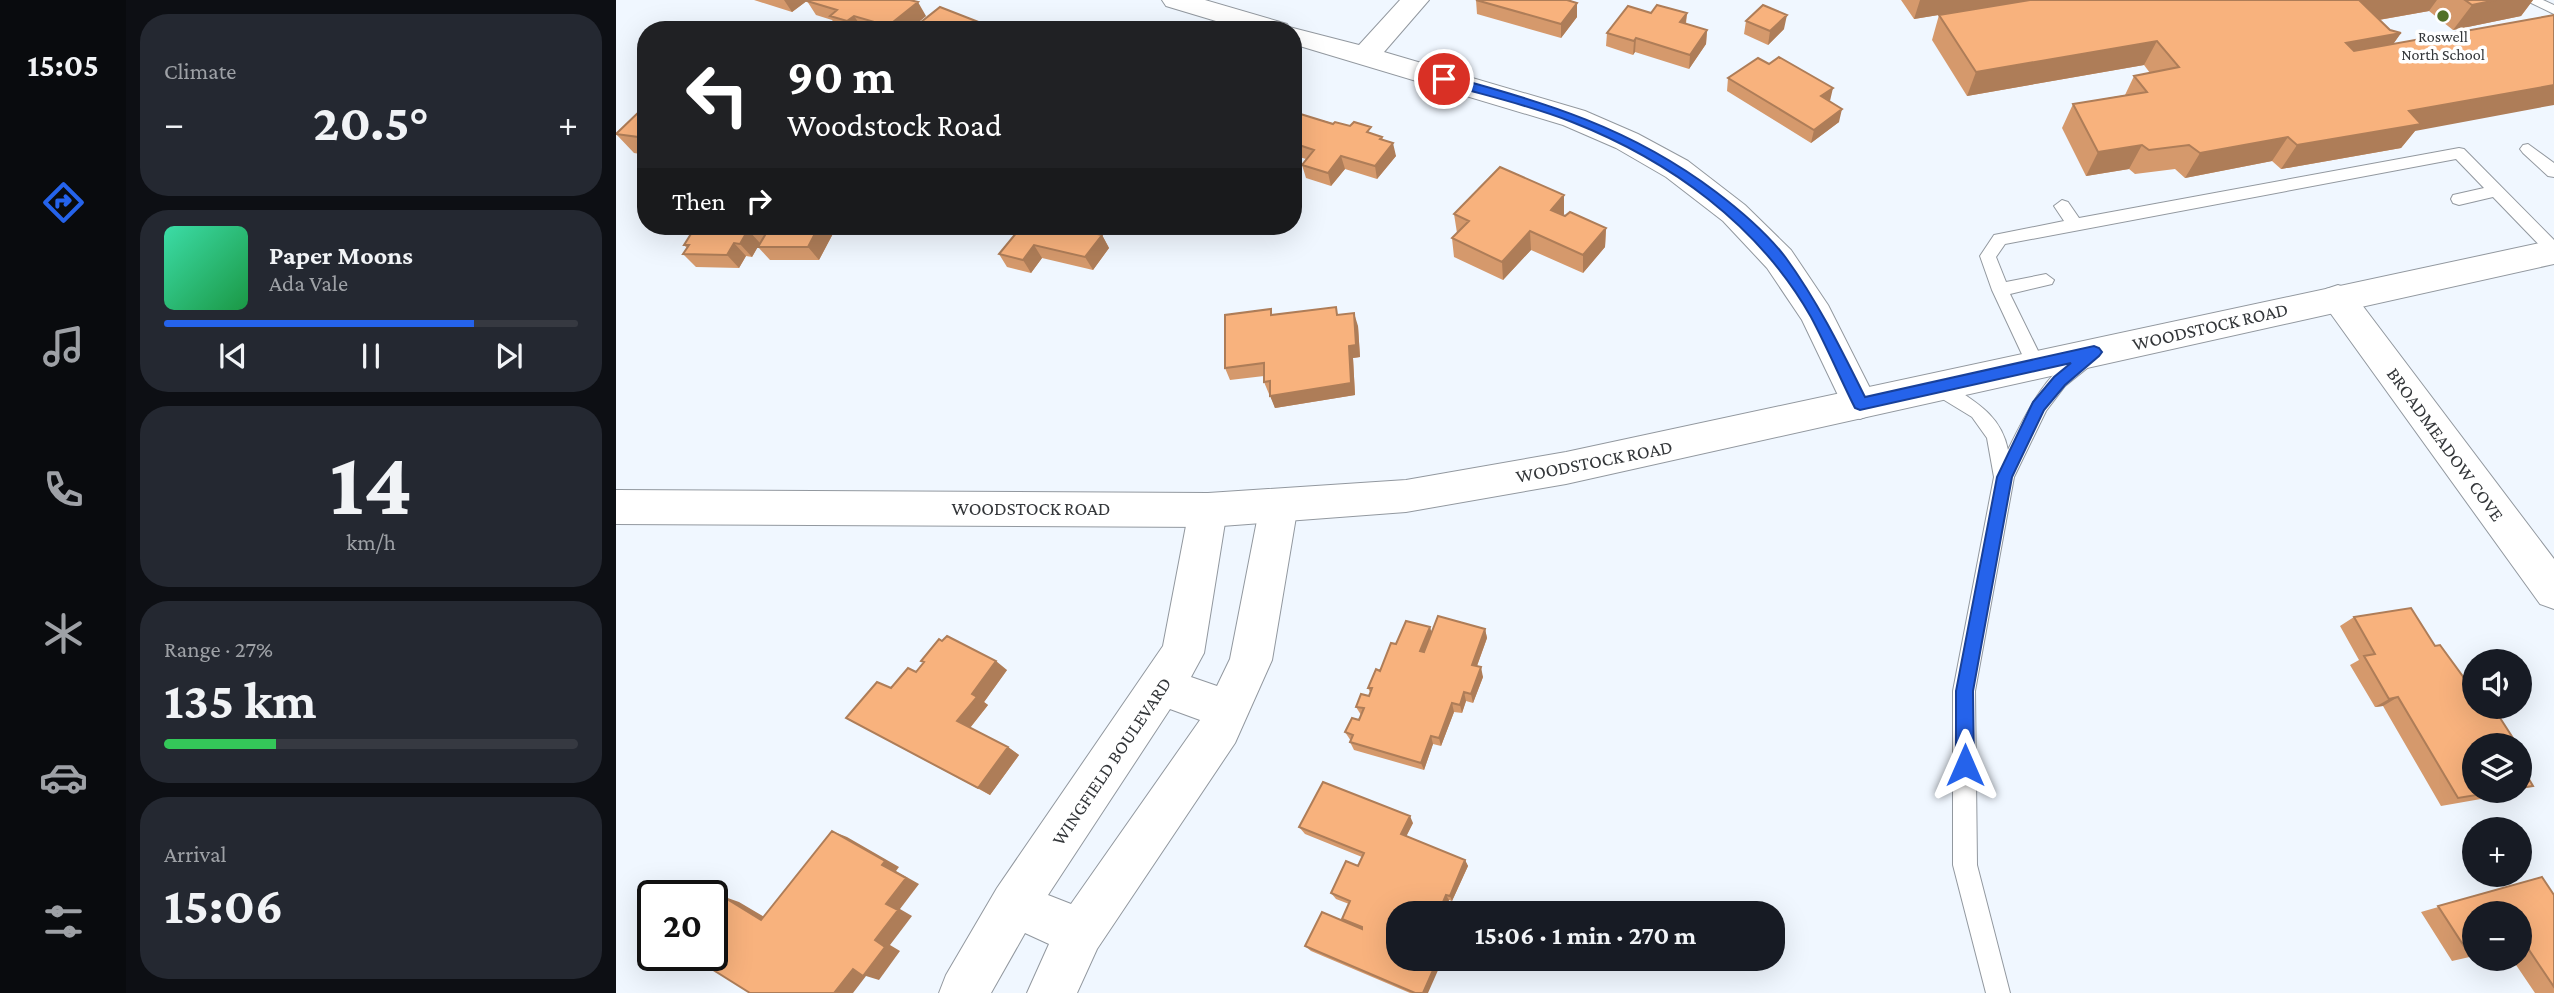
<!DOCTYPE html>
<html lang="en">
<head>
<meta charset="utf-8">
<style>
	:root { --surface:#171b24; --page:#242831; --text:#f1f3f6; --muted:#9ea1a6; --line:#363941; --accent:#2563eb }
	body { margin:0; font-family:"Crimson Pro",serif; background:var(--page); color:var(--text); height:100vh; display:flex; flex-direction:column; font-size:26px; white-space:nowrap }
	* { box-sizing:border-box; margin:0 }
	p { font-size:23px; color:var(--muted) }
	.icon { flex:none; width:38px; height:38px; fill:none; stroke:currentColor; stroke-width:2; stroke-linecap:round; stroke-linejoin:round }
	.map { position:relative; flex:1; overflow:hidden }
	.sheet { display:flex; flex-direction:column; gap:14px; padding:14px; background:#0d0f14; width:490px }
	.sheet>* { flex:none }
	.hud { position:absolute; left:21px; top:21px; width:665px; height:214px; border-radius:28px; box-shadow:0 7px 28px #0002; background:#202124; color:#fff; overflow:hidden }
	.tools { position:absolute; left:1846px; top:649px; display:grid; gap:14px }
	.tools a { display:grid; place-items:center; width:70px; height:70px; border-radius:50%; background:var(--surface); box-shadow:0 7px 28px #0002; font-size:35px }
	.speed { position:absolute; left:21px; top:880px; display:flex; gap:14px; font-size:35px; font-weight:700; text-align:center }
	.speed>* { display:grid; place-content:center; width:91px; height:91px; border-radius:50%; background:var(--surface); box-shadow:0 7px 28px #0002; line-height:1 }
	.speed .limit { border:4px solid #111; border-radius:10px; background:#fff; color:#111 }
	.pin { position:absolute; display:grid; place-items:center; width:60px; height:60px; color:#fff; margin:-30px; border:4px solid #fff; border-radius:50%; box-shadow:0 2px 7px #0007 }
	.me { position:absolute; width:77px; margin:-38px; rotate:0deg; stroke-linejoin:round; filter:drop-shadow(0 0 5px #0008) }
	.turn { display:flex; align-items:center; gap:24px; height:147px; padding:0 35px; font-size:32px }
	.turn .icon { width:91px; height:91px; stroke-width:2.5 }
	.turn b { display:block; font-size:49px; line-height:60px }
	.then { display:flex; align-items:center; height:66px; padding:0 35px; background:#0003; gap:14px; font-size:26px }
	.big { font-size:52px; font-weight:700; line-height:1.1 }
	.sheet .widget { flex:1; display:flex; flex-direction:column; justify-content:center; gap:10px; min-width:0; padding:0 24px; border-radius:28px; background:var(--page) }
	.sheet .dial { align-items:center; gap:0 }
	.dial b { font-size:91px; line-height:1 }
	.song { display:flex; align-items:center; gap:21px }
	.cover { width:84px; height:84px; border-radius:10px; background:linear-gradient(135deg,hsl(160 70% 55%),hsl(140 70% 35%)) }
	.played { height:7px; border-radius:4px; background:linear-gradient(90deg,var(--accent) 75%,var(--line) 75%) }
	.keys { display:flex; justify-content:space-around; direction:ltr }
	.heat { display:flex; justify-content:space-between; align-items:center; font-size:38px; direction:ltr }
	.charge { height:10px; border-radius:5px; background:linear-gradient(90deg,#34c759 27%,var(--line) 0) }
	.trip { position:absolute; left:770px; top:901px; width:399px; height:70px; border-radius:28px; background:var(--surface); box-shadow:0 7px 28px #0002; font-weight:700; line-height:70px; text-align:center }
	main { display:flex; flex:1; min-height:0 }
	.tabs { display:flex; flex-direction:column; width:126px; justify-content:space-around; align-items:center; background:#090b0e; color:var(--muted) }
	.tabs .icon { width:49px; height:49px }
	.tabs .active { color:var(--accent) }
	.tabs b { font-size:32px; color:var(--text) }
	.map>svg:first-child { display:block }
</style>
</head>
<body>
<main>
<nav class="tabs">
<b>15:05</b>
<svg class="icon active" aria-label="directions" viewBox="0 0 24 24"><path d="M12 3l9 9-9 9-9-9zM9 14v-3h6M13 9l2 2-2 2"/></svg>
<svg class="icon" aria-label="music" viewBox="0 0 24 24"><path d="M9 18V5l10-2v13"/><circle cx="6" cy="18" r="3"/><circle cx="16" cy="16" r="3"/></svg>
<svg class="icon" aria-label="phone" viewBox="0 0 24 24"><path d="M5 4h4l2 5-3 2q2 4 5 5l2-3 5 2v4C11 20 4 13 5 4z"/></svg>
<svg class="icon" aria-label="climate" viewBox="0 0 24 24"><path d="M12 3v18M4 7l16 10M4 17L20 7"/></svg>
<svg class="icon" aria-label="car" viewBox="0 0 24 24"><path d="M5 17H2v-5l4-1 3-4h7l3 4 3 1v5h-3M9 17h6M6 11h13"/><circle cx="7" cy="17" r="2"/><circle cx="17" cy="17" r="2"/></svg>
<svg class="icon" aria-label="filters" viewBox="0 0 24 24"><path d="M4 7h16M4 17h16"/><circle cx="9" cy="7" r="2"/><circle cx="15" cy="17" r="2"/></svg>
</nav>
<section class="sheet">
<div class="widget"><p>Climate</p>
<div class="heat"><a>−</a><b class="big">20.5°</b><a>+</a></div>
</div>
<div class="widget">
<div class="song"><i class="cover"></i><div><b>Paper Moons</b><p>Ada Vale</p></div></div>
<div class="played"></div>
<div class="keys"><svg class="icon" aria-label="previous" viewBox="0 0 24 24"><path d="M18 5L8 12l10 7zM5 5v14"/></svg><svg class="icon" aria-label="pause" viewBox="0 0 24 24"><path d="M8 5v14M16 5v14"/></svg><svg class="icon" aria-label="next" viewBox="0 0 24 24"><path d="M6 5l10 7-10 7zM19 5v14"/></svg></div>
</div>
<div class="widget dial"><b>14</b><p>km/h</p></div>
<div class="widget"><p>Range · 27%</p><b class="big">135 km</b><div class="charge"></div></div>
<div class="widget"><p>Arrival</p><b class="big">15:06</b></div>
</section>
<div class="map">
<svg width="1938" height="993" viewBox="0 0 1938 993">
	<rect width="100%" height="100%" fill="#f0f7ff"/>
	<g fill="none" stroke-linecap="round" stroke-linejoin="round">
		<g stroke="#92989f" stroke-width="2">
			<path id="service" d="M1909 0H1927L1938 5V14Z
				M1912 144 1938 163V177L1932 176 1907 153 1904 149 1907 145Z
				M1843 148 1848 149 1938 240V256L1932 254 1877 197 1843 205 1837 203 1835 199 1837 195 1868 188 1840 159 1389 244 1380 257 1390 282 1430 274 1438 280 1436 284 1394 294 1429 365 1426 370H1414L1411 365 1376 290 1364 256 1378 235 1448 221 1438 206 1446 200 1452 202 1463 218Z
				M1474 349 1480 351 1483 356 1480 361 1449 386 1430 411 1398 477 1359 691 1361 865 1394 993H1370L1337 865V691L1378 477 1371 438 1356 417 1315 392 1312 387 1315 382C1325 379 1331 384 1340 389 1365 405 1386 419 1392 450 1409 415 1434 362 1474 349Z"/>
		</g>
		<g stroke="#92989f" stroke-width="2">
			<path id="minor" d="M546 0H589L671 24 673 27 743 45 784 0H813L768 52 969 111 1022 134 1072 161 1129 205 1175 250 1212 305 1262 404 1257 414 1244 419 1231 414 1186 320 1151 268 1107 221 1050 177 1000 148 947 125 677 44V30H630L550 6Z
				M1722 285 1734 289 1938 559V609L1924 604 1710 307 1705 298 1710 289Z
				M663 489 677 493 682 505 656 660 619 743 481 949 461 993H411L433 944 409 933 375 993H323L330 975 381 888 547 646 573 510 578 498 592 493 606 498 611 510 588 653 575 677 601 686 614 659 644 505 649 493ZM554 709 584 720 455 904 432 895Z"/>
		</g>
		<g stroke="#92989f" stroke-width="2">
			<path id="tertiary" d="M1938 240V264L950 484 790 512 592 527 0 524V490L592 493 790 480 950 452Z"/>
		</g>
		<use href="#service" fill="#fff" fill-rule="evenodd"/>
		<use href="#minor" fill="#fff" fill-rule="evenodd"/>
		<use href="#tertiary" fill="#fff" fill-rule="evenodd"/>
	</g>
	<path fill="#d5996c" d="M138 0H192L176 12Z
		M860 0H955L961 17 945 38 861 14Z
		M1285 0H1414L1298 19Z
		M1414 0H1917L1905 16 1837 30 1813 11 1763 20 1774 30 1785 33 1777 44 1799 131 1785 148 1665 169 1656 161 1569 178 1559 169 1519 174 1513 169 1470 176 1446 128 1457 104 1509 95 1518 76 1534 73 1528 65 1351 96 1316 40 1323 15Z
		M191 1 310 16 293 30 223 29 216 20 200 15Z
		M1035 13H1071L1070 24 1091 30 1090 44 1073 69 1019 52 1017 55 990 46 991 33Z
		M1130 21 1168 29 1152 45 1128 34Z
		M1112 78 1214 101 1223 122 1195 143 1111 91Z
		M30 105V155L18 153 0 134Z
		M677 112 766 137 767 139 780 156 761 179 729 169 715 186 690 178 686 165 690 159 677 155Z
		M948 195V214L947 215 990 228 989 247 967 273 915 250 887 280 838 257 836 238 841 233 838 214Z
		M80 226H221L203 260H154L142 247 144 243 136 257 130 256 123 268 80 267 67 254 71 248 68 245Z
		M406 226 486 235 493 248 477 270 426 258 415 273 391 267 383 254Z
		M657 315H722L742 326 744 357 737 358 739 395 659 408 654 394H653L648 382V376L614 380 609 368Z
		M1738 617 1819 646 1890 741 1858 791H1904L1899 793 1825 806 1767 706 1759 707 1734 665 1743 660 1724 626Z
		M869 629 871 638 861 666 867 677 857 703 850 701 846 713 838 712 825 746 817 744 808 770 738 750 734 742 735 741 729 732 743 720 745 715 740 707 753 696 754 692 752 688 780 644 816 632Z
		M305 661 391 670 368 702 372 705 354 728 392 747 403 755 374 795 230 718 300 672 308 663Z
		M797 823 790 836 849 860 852 866 836 901 833 900 827 914H782L812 993H794L695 951 689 946 730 922 726 919 733 904 720 899 715 893 742 866 746 857 689 834 683 827Z
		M1926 877 1938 895V993H1919L1896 959H1904V914L1858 956 1836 961 1805 912Z"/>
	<path fill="#ae7d58" d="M168 0H192L176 12Z
		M1304 0H1414L1298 19Z
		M1751 0H1821L1813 11 1728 26 1744 1Z
		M1880 0H1917L1905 16 1837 30 1856 5Z
		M302 2 310 16 293 30H274L272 26Z
		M961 3V17L945 38V24Z
		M1071 13 1069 27 1064 22Z
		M1171 15 1168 29 1152 45 1154 31Z
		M238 16 247 29V30H237L231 21Z
		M1091 30 1090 44 1073 69 1074 55Z
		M1785 33 1768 57 1713 68 1730 43Z
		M1020 38 1019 52 1017 55 1018 41Z
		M1541 41 1528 65 1351 96 1360 72Z
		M1938 85V105L1799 131 1785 148 1665 169 1681 145 1793 111Z
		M1217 88 1214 101 1205 96Z
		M1226 109 1223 122 1195 143 1198 130Z
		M1672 137 1656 161 1569 178 1584 153Z
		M777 143 780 156 761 179 759 166Z
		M1526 145 1513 169 1470 176 1482 152Z
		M725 156 729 169 715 186 712 173Z
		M948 195V214L935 229V210Z
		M203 226H221L203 260 192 247Z
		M990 228 989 247 967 273V255Z
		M132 230 144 243 136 257 124 244Z
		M914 231 915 250 887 280 886 262Z
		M486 235 493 248 477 270 469 257Z
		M118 243 130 256 123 268 111 255Z
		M418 245 426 258 415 273 407 260Z
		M738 313 742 326 744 357 737 358 739 395 659 408 654 396Z
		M814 627 817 637 807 660 804 651Z
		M869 629 871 638 858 674 856 665Z
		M380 661 391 670 368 702 372 705 353 729 341 721 356 694Z
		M865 667 867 677 857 703 855 694Z
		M848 692 850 701 846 713 844 705Z
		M1782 697 1767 706 1759 707 1773 699Z
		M836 703 838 712 825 746 823 738Z
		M815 736 817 744 808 770 805 763Z
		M392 747 403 755 374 795 362 788Z
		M794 816 797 823 788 841 785 834Z
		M216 831 231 837 283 867 280 871 303 884 284 909 296 916 274 945 284 951 263 980 250 976 237 993H218L259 940 270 904 266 865Z
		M849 860 852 866 836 901 834 896Z
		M830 895 833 900 827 914H822Z
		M106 896 123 902 162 925 145 920Z
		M822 959H827L812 993H807Z"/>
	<path fill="#f8b27d" stroke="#ae7d58" stroke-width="2" d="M192 0H294L302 2 272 26 238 16 231 21 214 16 221 10 191 1Z
		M860 0H951L961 3 945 24Z
		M1414 0H1751L1744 1 1774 30 1785 33 1730 43 1738 51 1938 15V85L1793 111 1805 124 1681 145 1672 137 1584 153 1573 145 1533 150 1526 145 1482 152 1457 104 1531 92 1518 76 1563 67 1541 41 1360 72 1323 15Z
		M1849 0H1880L1856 5Z
		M1041 5 1071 13 1064 22 1091 30 1074 55 1020 38 1018 41 991 33 1012 6 1035 13Z
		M1147 5 1171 15 1154 31 1130 21Z
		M324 7 383 30H295Z
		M1163 57 1217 88 1205 96 1226 109 1198 130 1112 78 1142 58 1153 64Z
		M30 105V138L0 134Z
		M678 112 717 124 719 122 734 126 738 122 755 127 751 132 766 137 764 139 777 143 759 166 725 156 712 173 686 165 698 150 677 143Z
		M884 167 948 195 935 210 949 216 954 212 990 228 967 255 914 231 886 262 836 238 853 221 838 214Z
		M80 226H203L192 247H142L152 230H132L124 244 118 243 111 255 67 254 73 245H68Z
		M406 226H445L486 235 469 257 418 245 407 260 383 254Z
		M720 307 721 315 738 313 740 345 733 346 735 383 654 396V381L648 382V363L609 368V315L655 309V315Z
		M1795 608 1819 646 1824 645 1854 686 1858 685V707H1877L1897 738 1889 740 1893 746H1858V791H1885L1842 798 1782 697 1773 699 1748 656 1759 654 1738 617Z
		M822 616 869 629 856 665 865 667 855 694 848 692 844 705 836 703 823 738 815 736 805 763 734 742 737 735 729 732 736 718 743 720 748 708 740 707 745 694 753 696 756 688H752L760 669 764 671 775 643 780 644 790 621 814 627 804 651 808 652Z
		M331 636 380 661 356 694 361 697 341 721 392 747 362 788 230 718 261 682 275 688 292 668 300 672 308 662 305 661 323 639 326 641Z
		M1904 764 1917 786 1904 788Z
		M707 782 794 816 785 834 849 860 834 896 830 895 822 914H782V959H822L807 993H799L689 946 706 912 746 929V927L726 919 734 901 715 893 730 861 742 866 748 853 683 827Z
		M216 831 269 861 266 865 290 878 270 904 282 910 259 940 269 947 247 976 237 969 218 993H134L75 956H96V907L106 896 145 920Z
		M1926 877 1938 895V987L1907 941 1904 942V914H1858V956L1855 957 1822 906Z"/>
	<path fill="#2563eb" stroke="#184099" stroke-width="2" d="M828 75C930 103 1014 127 1100 192 1125 211 1151 233 1170 258 1202 302 1225 349 1249 397L1478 346 1483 348 1486 352 1483 356 1449 385 1428 410 1396 477 1357 691 1358 765 1355 771 1349 774 1342 771 1340 765V691L1381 477 1417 402 1438 377 1455 363 1244 410 1239 408C1224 378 1211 347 1195 317 1143 225 1053 160 956 122 914 105 867 95 823 82L822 79Z"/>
	<circle fill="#517128" stroke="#fff" stroke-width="2.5" cx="1827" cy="16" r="7"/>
	<g text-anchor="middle" stroke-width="7" stroke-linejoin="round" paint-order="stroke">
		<g font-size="16" fill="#333639" stroke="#fff">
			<text x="1827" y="42">Roswell<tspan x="1827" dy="18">North School</tspan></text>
		</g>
		<g font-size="19" fill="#333639" stroke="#fff">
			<text transform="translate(1594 326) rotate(-13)" y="7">WOODSTOCK ROAD</text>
			<text transform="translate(1830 444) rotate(54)" y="7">BROADMEADOW COVE</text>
			<text transform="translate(978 461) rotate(-11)" y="7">WOODSTOCK ROAD</text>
			<text x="415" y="515">WOODSTOCK ROAD</text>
			<text transform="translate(495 761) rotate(-56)" y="7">WINGFIELD BOULEVARD</text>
		</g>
	</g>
</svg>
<div class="tools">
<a><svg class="icon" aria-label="sound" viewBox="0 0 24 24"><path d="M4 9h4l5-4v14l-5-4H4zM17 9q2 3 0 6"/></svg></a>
<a><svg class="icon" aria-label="layers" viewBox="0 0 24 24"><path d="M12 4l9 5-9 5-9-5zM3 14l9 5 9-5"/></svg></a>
<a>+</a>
<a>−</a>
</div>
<div class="speed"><div class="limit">20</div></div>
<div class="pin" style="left:828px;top:79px;background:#d93025"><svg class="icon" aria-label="arrive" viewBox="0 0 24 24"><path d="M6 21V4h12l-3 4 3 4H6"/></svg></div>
<svg class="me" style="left:1349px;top:765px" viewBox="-20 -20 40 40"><path d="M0-17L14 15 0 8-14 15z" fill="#2563eb" stroke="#fff" stroke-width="4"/></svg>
<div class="trip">15:06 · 1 min · 270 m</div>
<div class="hud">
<div class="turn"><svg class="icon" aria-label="left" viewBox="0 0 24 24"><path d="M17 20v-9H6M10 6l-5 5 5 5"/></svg><div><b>90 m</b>Woodstock Road</div></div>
<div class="then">Then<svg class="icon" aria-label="right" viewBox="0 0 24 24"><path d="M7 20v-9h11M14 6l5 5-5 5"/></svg></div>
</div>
</div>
</main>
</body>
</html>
